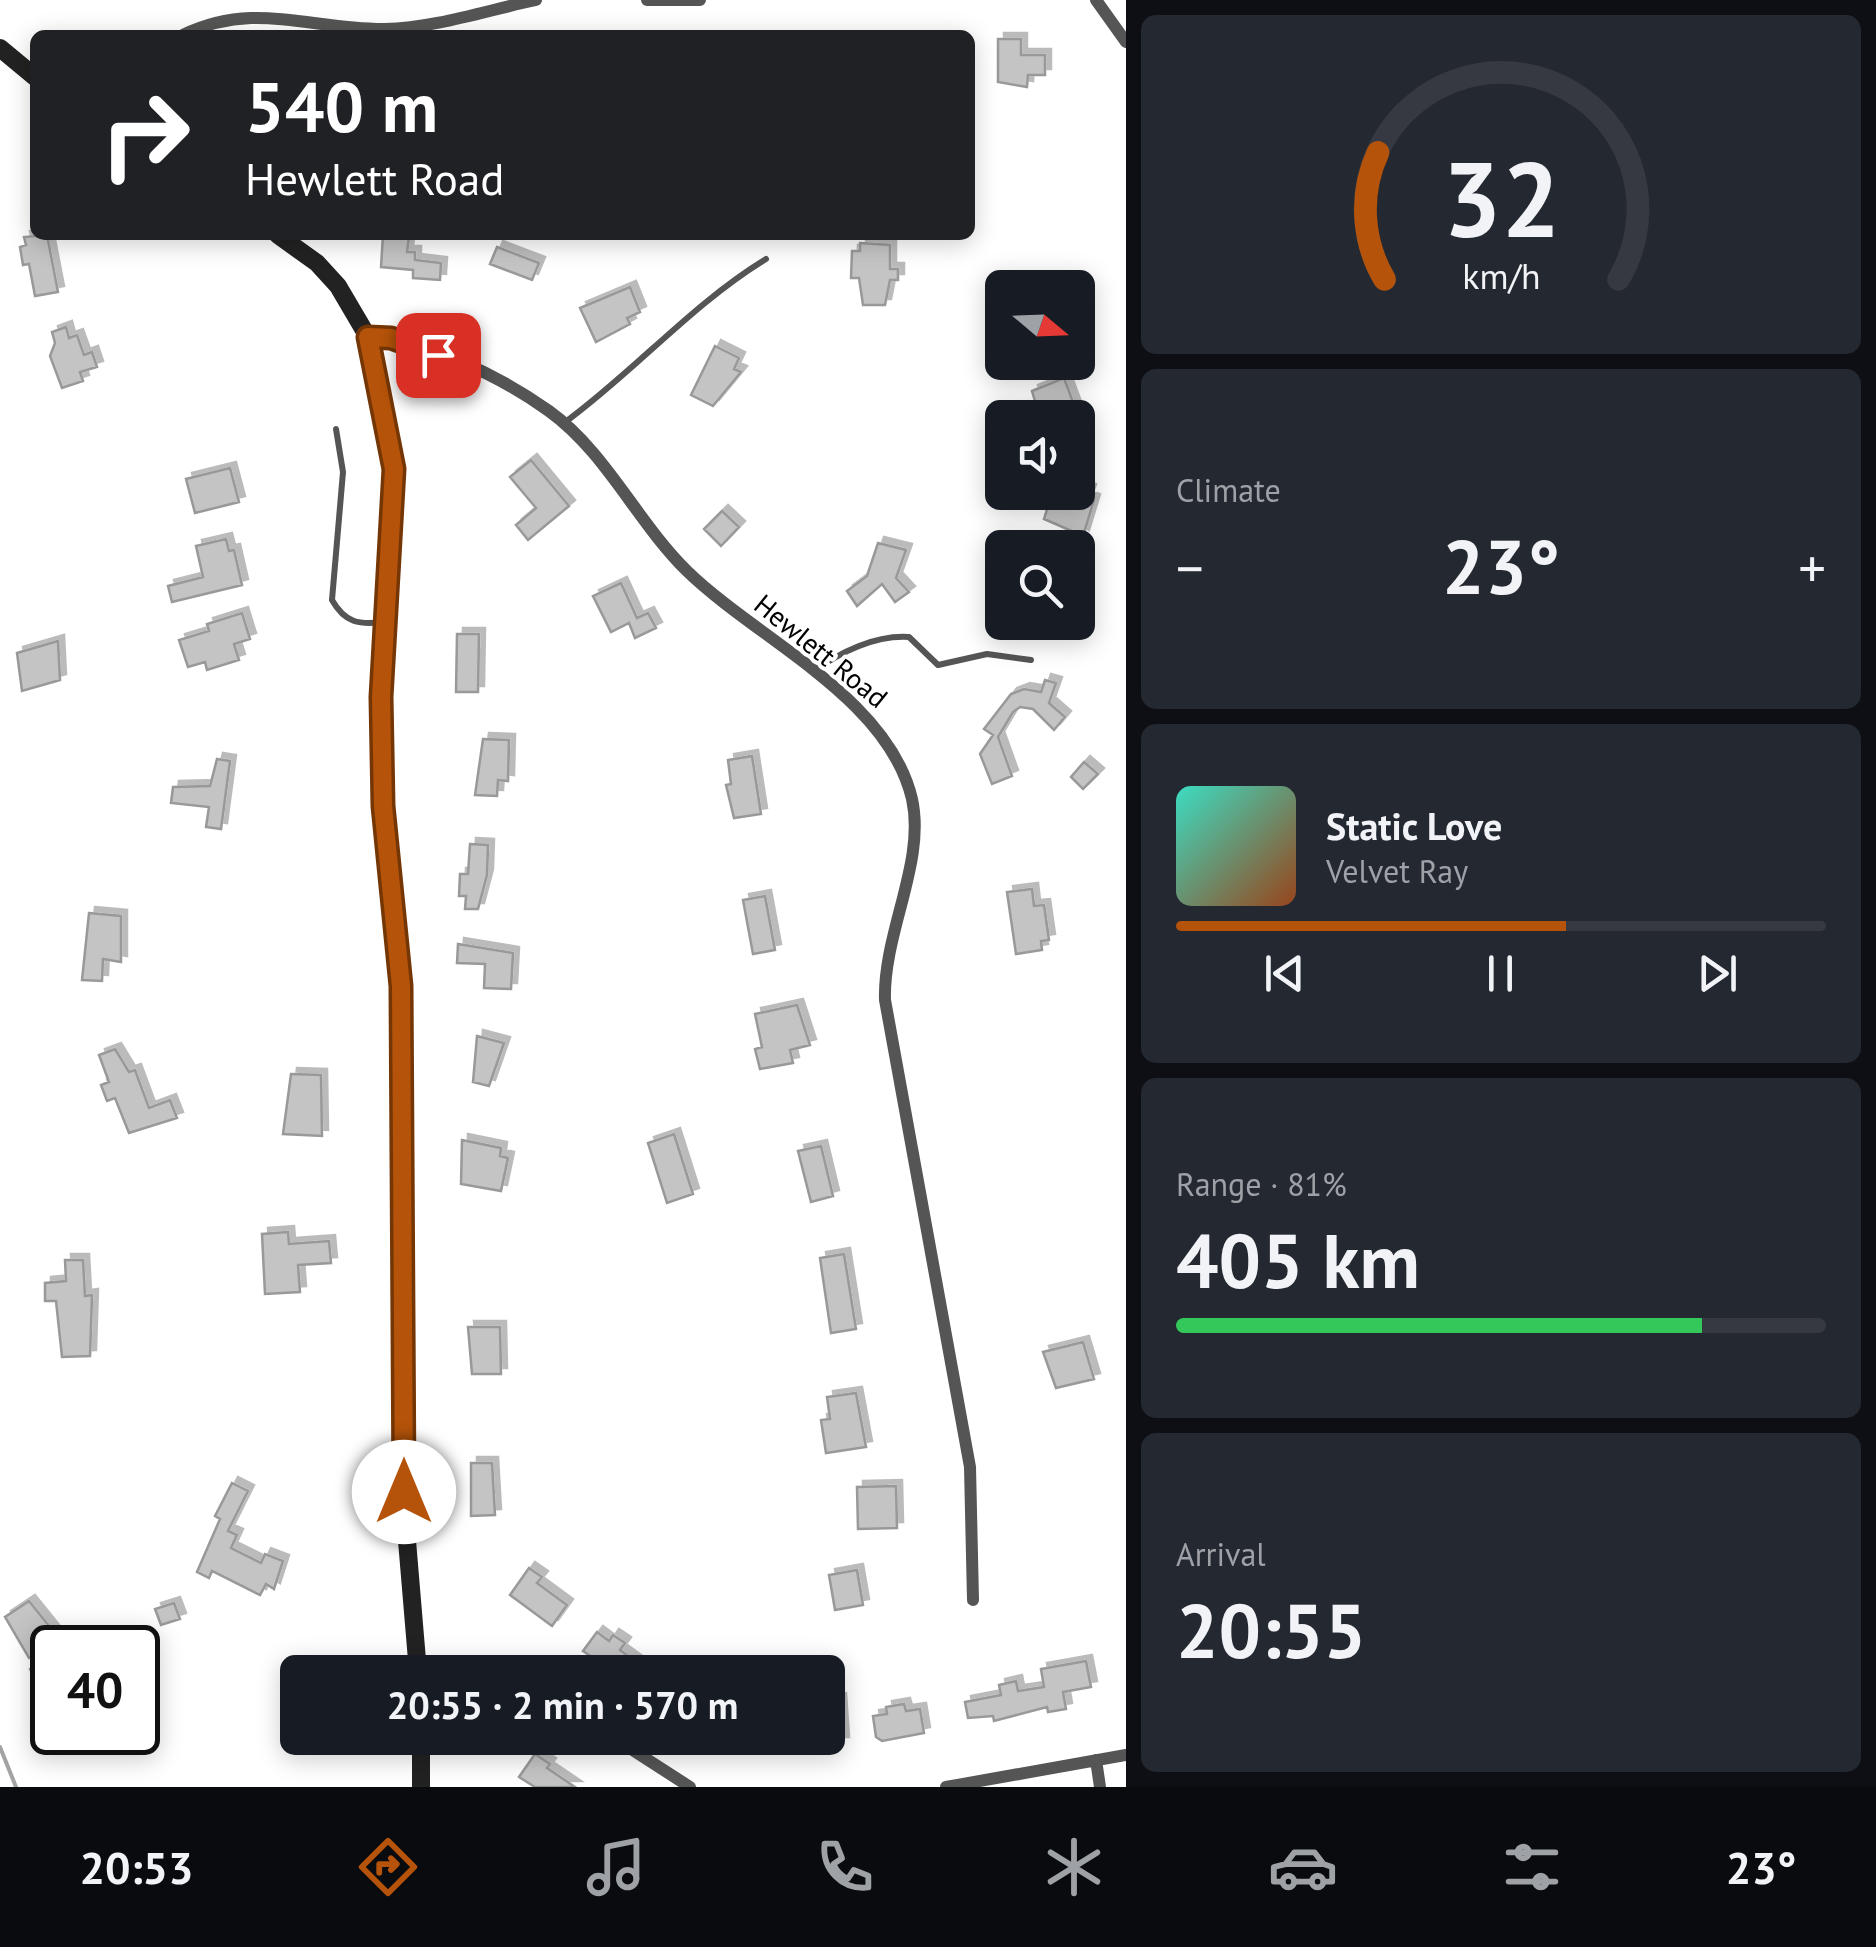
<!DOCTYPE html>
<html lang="en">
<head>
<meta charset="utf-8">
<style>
	:root { --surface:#171b24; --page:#242831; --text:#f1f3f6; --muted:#9ea1a6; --line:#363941; --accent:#b45309 }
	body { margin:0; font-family:"PT Sans",sans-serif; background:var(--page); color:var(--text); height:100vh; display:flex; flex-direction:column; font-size:38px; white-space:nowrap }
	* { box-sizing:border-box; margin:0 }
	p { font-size:32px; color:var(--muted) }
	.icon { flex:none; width:55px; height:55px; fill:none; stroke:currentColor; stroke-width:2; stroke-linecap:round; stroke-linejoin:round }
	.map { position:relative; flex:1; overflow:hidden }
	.panel { display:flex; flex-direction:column; gap:15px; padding:15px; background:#0d0f14; width:750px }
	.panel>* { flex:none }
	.hud { position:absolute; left:30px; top:30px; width:945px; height:210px; border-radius:15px; box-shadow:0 5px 25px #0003; background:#202124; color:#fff; overflow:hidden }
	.needle { width:65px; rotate:109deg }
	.tools { position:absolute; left:985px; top:270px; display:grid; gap:20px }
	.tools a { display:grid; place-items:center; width:110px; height:110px; border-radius:15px; background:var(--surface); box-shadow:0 5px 25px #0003; font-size:50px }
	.speed { position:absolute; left:30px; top:1625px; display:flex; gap:20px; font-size:50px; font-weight:700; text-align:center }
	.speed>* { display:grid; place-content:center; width:130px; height:130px; border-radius:50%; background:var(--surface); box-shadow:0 5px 25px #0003; line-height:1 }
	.speed .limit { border:5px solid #111; border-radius:15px; background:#fff; color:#111 }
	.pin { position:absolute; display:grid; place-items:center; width:85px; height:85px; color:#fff; margin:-42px; border-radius:20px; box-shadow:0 5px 15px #0006 }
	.me { position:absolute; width:110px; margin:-55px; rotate:0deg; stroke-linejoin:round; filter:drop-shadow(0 0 8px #0008) }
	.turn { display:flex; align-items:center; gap:35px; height:210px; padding:0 50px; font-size:45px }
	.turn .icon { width:130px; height:130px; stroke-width:2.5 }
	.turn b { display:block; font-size:70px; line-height:85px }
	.big { font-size:75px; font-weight:600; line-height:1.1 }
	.panel .widget { flex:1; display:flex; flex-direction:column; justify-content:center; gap:15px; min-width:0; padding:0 35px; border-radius:15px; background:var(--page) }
	.panel .dial { align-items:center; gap:0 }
	.dial svg { height:260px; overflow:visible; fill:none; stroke:var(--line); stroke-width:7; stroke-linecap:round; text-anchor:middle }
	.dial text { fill:var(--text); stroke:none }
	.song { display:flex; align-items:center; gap:30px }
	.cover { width:120px; height:120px; border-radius:15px; background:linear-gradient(135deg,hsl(170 70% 55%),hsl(20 70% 35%)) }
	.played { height:10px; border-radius:5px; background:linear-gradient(90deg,var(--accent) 60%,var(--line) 60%) }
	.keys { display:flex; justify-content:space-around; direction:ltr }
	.heat { display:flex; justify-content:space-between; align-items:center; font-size:55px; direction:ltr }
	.charge { height:15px; border-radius:8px; background:linear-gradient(90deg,#34c759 81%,var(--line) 0) }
	.trip { position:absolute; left:280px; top:1655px; width:565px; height:100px; border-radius:15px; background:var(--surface); box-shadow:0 5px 25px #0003; font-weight:600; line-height:100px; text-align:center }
	.dock { display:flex; height:160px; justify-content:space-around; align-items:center; background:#090b0e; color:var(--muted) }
	.dock .icon { width:70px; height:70px }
	.dock .selected { color:var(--accent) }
	.dock b { font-size:45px; color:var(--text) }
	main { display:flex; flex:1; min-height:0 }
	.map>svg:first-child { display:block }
</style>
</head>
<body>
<main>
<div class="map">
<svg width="1126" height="1787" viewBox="0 0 1126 1787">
	<defs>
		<filter id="shadow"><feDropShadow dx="6" dy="-6" stdDeviation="0" flood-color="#0004"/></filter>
	</defs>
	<rect width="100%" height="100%" fill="#fff"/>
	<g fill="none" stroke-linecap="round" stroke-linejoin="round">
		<path stroke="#a3a3a3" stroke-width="4" d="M0 1747 16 1787"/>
	</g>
	<path fill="#c4c4c4" stroke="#999" stroke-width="2.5" filter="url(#shadow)" d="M998 39H1021V55H1045V75H1028L1027 87 998 82Z
		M47 235 58 292 35 296 29 264 23 265 20 247 26 245 24 237Z
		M383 235 409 237 407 252H415V260L441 263 440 280 413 278V270L381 267Z
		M860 243 890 245V269H898V280H890L885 305H863L859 278H851L852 251H860Z
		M497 247 539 263 532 280 490 264Z
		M630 287 640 312 627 318 630 324 596 342 580 308Z
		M66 327 69 338 77 335 84 355 92 352 97 367 80 372 83 381 62 388 50 356 55 343 52 332Z
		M715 346 739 358 734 369 741 372 713 406 691 395Z
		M1064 378 1079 418H1040L1032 391Z
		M531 460 569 506 528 540 516 525 536 508 510 477Z
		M230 468 239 502 195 513 186 479Z
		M1078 486 1090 490 1087 498 1094 500 1083 536 1044 519 1049 503 1058 507 1062 492H1078Z
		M722 511 739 527 721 546 704 529Z
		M226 539 229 551 234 550 242 585 172 602 168 586 203 577 196 546Z
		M878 543 906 550 896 578 909 592 895 602 882 584 857 606 847 591 867 576Z
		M621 583 637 618 648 613 656 628 635 638 629 623 611 632 593 596Z
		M242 613 250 639 234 644 239 660 207 670 205 662 188 667 179 640 209 631 207 624Z
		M457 634H479L478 692H456Z
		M58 641 60 680 22 691 17 653Z
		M1045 680 1056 683 1049 703 1065 717 1054 730 1033 709 1020 707 1013 712 998 737 1012 776 992 784 980 754 993 735 984 729 1011 694 1024 689 1041 692Z
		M483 739 509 740 508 781 498 780 497 796 475 795Z
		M752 756 761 814 734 818 726 785 731 784 728 760Z
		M217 759 230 761 221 829 206 827 209 807 171 803 173 787 210 786Z
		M1084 762 1098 774 1083 789 1071 777Z
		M470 844 488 845 487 875 478 909H465L466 896H459L460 874H468Z
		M1032 889 1034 906 1044 905 1049 940 1041 941 1042 950 1016 954 1007 892Z
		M765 896 775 950 753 954 743 900Z
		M89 913 121 916V962L103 959 102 981 82 980Z
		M458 944 513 953 511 989 484 988 485 964 457 963Z
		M797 1005 810 1045 790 1050 793 1063 760 1069 755 1049 762 1047 755 1014Z
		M477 1036 504 1043 489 1086 473 1082Z
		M115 1049 129 1072 135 1070 149 1108 170 1100 177 1118 129 1133 115 1098 107 1101 101 1085 109 1082 99 1055Z
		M291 1074 321 1075 322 1136 283 1134Z
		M674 1134 693 1194 667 1203 648 1143Z
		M462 1140 501 1148 500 1156 508 1158 501 1191 461 1184Z
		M821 1146 833 1196 811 1202 798 1151Z
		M288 1232 289 1244 329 1241 331 1263 298 1265 300 1292 265 1294 262 1234Z
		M844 1254 856 1329 831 1333 820 1258Z
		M65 1260H83L85 1296 92 1295 90 1356 62 1357 56 1301H45V1283L66 1281Z
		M468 1327H500L501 1374H472Z
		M1083 1342 1094 1379 1056 1388 1043 1352Z
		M856 1393 866 1447 826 1453 821 1420 830 1419 827 1397Z
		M471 1463H492L495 1515 471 1516Z
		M232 1483 248 1491 228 1531 237 1535 231 1548 261 1563 265 1554 283 1561 274 1589 266 1584 260 1595 212 1571 209 1578 197 1572 220 1519 215 1516Z
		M896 1486 897 1528 858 1529 857 1487Z
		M529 1568 542 1577 537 1583 567 1605 552 1626 510 1595Z
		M857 1570 863 1605 835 1610 829 1575Z
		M29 1601 58 1637 29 1658 5 1617Z
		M174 1603 180 1619 161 1625 155 1609Z
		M597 1632 609 1641 613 1635 625 1643 620 1650 642 1666 637 1672H603L592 1665 596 1660 583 1651Z
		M42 1661 52 1678V1688L45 1693 30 1669Z
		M1086 1661 1091 1687 1063 1692 1066 1709 1048 1712 1047 1707 994 1721 993 1716 968 1718 965 1702 1001 1695 999 1685 1016 1681 1018 1691 1044 1687 1041 1669Z
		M840 1699 843 1743H828V1700Z
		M904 1704 906 1711 920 1709 924 1733 882 1741 876 1737 873 1716 887 1714 886 1707Z
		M535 1754 550 1764 547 1768 575 1787H535L519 1777Z"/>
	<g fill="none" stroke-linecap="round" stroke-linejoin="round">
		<path stroke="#555" stroke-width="6" d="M564 423C634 372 692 304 766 259
			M336 429 343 472 332 600C345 623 359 625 384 622
			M813 672C840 652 875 635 909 637L938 665 987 654 1031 660"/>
		<path stroke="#555" stroke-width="12" d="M647 0H700
			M1096 0 1126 42
			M183 35C255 0 311 30 385 29 435 28 488 10 536 0
			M368 337C428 341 500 376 549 411 606 452 637 522 687 571 758 640 888 697 912 799 926 862 883 933 885 1000L970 1467 973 1600
			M417 1666 481 1672
			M614 1738 690 1787
			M1096 1760 1100 1787
			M946 1787 1126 1755"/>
		<path stroke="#222" stroke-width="18" d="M0 48 35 77
			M278 235 317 263 338 286 368 337 394 469 381 697 383 806 401 986 403 1493 418 1672
			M421 1787V1738"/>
	</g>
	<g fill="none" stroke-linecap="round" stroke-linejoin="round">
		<g stroke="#753606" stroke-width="25">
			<path id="route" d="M404 1492 401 986 383 806 381 697 394 469 368 337 391 338 438 355"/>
		</g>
		<use href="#route" stroke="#b45309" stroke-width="18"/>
	</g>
	<g text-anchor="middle" stroke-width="8" stroke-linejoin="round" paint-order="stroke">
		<g font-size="28" fill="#000" stroke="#fff">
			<text transform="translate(821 651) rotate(39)" y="10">Hewlett Road</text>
		</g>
	</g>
</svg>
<div class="tools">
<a><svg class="needle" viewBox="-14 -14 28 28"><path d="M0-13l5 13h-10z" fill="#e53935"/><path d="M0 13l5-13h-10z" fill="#9ea1a6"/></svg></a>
<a><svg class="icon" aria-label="sound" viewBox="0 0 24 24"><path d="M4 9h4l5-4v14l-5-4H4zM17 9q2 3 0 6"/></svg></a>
<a><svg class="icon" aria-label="search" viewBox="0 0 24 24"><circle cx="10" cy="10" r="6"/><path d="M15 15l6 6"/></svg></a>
</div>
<div class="speed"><div class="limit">40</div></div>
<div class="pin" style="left:438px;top:355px;background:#d93025"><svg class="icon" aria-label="arrive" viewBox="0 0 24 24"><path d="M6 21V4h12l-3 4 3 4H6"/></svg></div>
<svg class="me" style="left:404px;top:1492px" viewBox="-20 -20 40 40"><circle r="19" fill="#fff"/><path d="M0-13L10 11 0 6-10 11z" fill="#b45309"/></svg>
<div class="trip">20:55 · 2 min · 570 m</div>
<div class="hud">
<div class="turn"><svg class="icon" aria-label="right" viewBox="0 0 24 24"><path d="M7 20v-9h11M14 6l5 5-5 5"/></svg><div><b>540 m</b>Hewlett Road</div></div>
</div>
</div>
<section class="panel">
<div class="widget dial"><svg viewBox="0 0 100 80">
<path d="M14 69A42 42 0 1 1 86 69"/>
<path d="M14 69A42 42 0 0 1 12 30" stroke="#b45309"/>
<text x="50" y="56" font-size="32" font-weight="700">32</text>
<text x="50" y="72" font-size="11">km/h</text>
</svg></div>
<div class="widget"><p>Climate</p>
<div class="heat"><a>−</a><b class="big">23°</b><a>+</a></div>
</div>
<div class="widget">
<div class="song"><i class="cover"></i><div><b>Static Love</b><p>Velvet Ray</p></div></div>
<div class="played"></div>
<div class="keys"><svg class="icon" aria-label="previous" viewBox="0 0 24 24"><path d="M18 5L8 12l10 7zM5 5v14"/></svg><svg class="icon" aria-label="pause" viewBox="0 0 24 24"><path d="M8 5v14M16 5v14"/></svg><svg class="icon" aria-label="next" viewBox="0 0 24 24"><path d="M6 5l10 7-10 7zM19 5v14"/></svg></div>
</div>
<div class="widget"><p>Range · 81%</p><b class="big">405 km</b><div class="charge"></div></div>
<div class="widget"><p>Arrival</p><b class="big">20:55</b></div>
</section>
</main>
<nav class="dock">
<b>20:53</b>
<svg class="icon selected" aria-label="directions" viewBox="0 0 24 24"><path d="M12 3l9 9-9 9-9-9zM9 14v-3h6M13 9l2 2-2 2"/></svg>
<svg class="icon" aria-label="music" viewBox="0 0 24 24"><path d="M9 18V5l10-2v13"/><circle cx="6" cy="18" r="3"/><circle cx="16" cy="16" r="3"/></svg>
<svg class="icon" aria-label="phone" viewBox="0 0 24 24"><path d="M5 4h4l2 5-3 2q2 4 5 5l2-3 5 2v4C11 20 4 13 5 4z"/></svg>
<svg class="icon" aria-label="climate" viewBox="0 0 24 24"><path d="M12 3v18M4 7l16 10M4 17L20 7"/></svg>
<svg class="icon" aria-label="car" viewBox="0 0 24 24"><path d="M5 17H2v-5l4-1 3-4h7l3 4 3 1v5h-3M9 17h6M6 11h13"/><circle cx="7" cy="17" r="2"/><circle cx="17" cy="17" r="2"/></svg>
<svg class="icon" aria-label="filters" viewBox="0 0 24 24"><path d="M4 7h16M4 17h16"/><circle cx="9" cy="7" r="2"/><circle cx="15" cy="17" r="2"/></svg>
<b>23°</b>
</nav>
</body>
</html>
